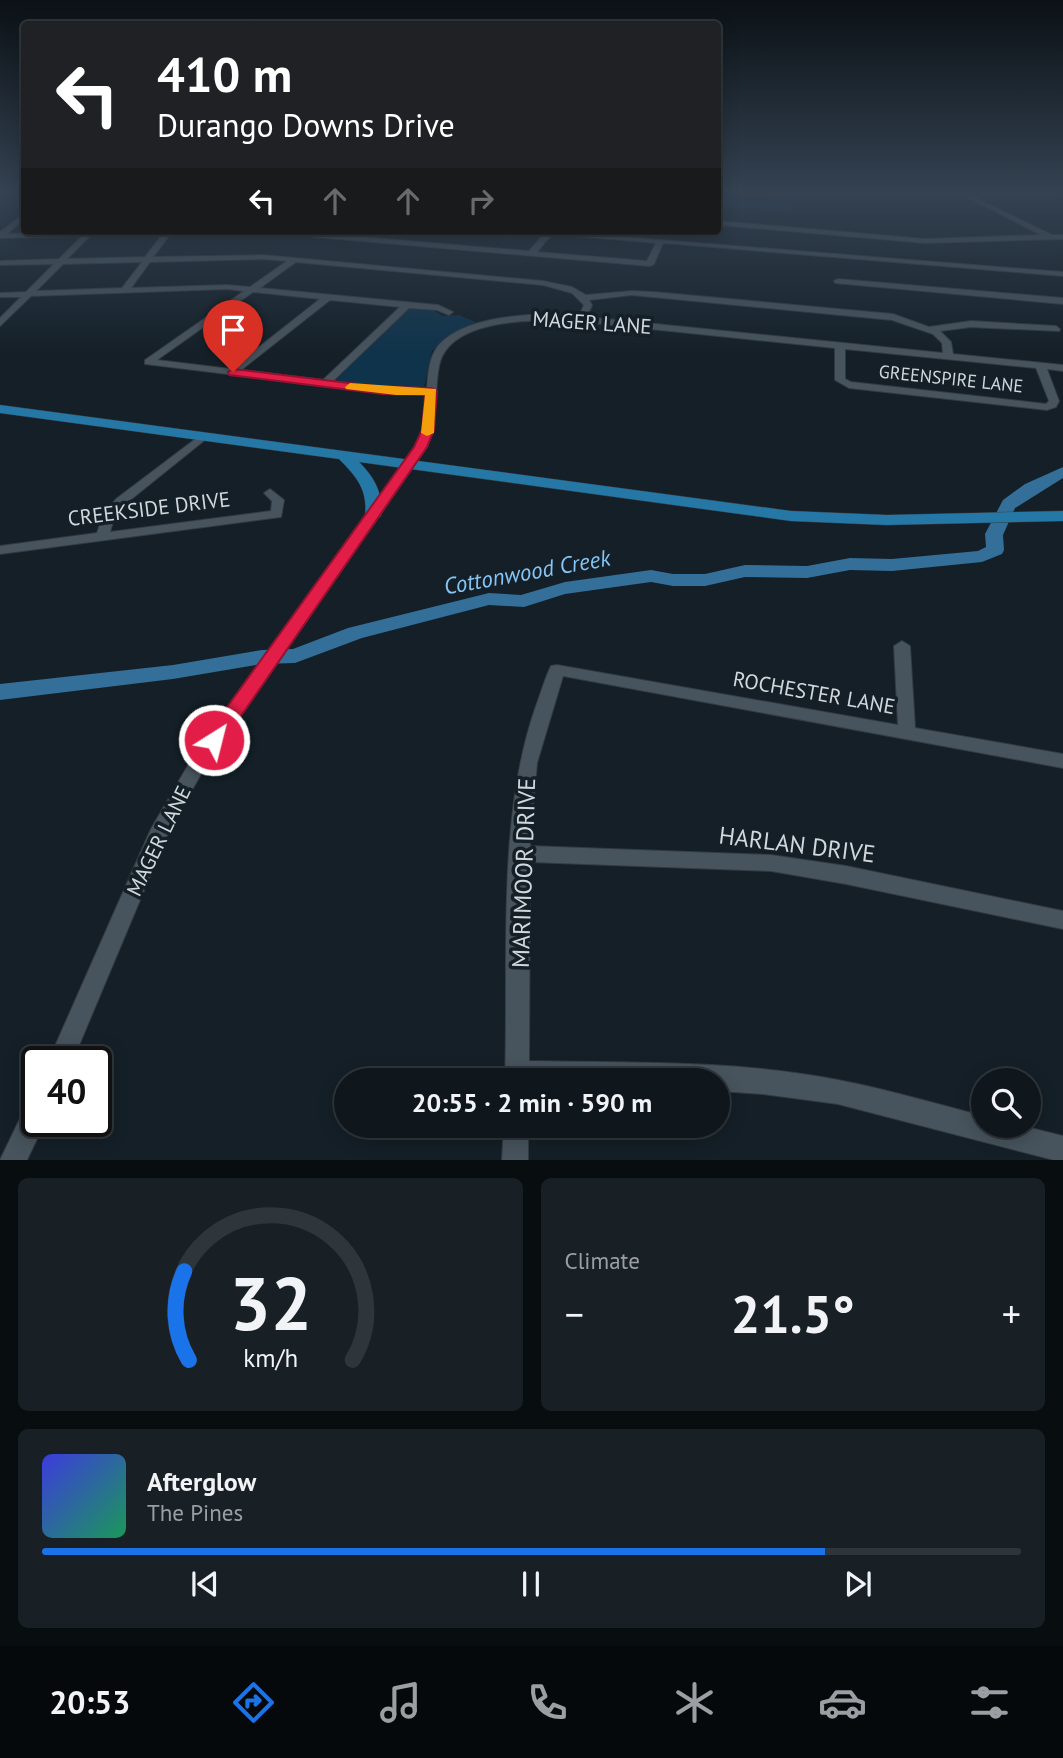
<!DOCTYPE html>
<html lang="en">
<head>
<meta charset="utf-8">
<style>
	:root { --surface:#0f171d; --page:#182026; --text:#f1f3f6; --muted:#9b9fa4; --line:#2f363b; --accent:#1a73e8 }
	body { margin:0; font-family:"PT Sans",sans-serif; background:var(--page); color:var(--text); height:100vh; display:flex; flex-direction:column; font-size:26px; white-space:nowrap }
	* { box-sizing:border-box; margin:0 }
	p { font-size:23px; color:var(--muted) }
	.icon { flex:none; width:38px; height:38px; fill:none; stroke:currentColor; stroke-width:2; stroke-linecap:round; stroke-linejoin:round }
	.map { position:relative; height:1160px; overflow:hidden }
	.sheet { display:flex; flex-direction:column; gap:18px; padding:18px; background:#080d10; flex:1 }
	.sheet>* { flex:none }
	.banner { position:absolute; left:21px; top:21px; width:700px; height:214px; border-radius:7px; box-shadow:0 4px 18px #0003,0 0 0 2px var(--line); background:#202124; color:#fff; overflow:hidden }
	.buttons { position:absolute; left:971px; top:1068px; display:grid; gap:14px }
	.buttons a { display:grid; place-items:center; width:70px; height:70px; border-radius:50%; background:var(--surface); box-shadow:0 4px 18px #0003,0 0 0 2px var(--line); font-size:35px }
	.speed { position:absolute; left:21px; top:1046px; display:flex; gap:14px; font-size:35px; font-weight:700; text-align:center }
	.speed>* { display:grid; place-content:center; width:91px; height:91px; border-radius:50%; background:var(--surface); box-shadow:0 4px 18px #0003,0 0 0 2px var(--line); line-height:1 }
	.speed .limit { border:4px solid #111; border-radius:10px; background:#fff; color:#111 }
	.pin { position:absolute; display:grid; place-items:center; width:60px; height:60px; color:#fff; margin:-72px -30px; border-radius:50% 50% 50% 0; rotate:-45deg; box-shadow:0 0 7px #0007 }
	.pin .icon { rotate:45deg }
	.me { position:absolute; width:77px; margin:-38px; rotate:36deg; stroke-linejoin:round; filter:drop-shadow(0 0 5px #0008) }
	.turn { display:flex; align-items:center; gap:24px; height:147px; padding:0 21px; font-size:32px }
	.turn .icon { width:91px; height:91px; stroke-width:2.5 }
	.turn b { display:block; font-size:49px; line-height:60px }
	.lanes { display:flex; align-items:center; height:66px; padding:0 21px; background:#0003; justify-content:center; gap:35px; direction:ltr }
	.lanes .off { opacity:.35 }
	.big { font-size:52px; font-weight:700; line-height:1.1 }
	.sheet .widget { flex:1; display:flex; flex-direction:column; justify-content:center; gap:10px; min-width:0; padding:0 24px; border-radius:10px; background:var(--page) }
	.sheet .dial { align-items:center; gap:0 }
	.dial svg { height:182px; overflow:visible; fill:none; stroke:var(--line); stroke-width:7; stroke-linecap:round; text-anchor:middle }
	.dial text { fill:var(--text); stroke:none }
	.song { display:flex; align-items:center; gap:21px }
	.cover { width:84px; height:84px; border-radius:10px; background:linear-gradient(135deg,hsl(240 70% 55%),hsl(150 70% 35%)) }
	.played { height:7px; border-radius:4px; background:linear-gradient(90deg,var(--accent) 80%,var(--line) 80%) }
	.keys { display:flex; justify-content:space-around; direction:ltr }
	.heat { display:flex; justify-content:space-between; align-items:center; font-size:38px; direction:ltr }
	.sheet .tiles { flex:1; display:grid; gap:18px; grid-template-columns:1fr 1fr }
	.widget:last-child { grid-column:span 2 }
	.trip { position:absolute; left:334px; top:1068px; width:396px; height:70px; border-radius:35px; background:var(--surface); box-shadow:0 4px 18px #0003,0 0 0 2px var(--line); font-weight:700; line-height:70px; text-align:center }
	.tabs { display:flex; height:112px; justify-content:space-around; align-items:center; background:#06090c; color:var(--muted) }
	.tabs .icon { width:49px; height:49px }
	.tabs .on { color:var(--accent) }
	.tabs b { font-size:32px; color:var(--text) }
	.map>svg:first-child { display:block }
</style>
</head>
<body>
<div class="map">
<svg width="1063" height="1160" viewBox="0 0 1063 1160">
	<rect width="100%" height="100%" fill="#141f27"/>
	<path fill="#0f334b" d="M724 197 795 202 794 212 720 207Z
		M415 308 432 309 443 316 459 315 480 324 450 335 432 351 424 388 397 389 336 380 408 309Z"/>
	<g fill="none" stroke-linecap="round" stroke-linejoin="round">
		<path fill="#336f98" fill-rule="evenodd" d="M1063 467V478L1015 508 1003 535 1004 550 1002 554 982 562 892 571 850 570 807 578 745 577 705 586H673L651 582 565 594 524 607 489 605 362 638 295 663 262 664 173 679 0 700V684L173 665 262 650 293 649 348 628 489 593 521 595 565 582 651 570 673 574H705L745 565 807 566 850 558 892 559 978 551 986 547 985 534 1003 500 1025 484Z"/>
		<g stroke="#343a41" stroke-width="2">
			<path id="minor" d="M961 194H968L1052 235H1063V239L925 243 718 225V221L925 239 1041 235Z
				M24 214V219L7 234 95 231 67 259 145 257 165 231H173L153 257 263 255 543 281 572 287 586 295 632 291 654 292 893 314 929 327 971 321 1056 326 1060 329 1059 331 971 327 940 331 951 342 953 354 1063 365V371L1047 369 1059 401 1056 407 1047 410 849 388 835 380V348L563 320C526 320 448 320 439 366 434 394 438 421 427 447L206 765 169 831 72 1062H48L151 829 194 755 415 447 423 427 427 394 382 393 145 364V360L244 291 227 289 31 296 0 326V318L21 297H0V293L26 292 54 264 0 265V261L59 259 82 236 0 238V232ZM263 259 287 261 250 287 227 285 131 288 150 262ZM142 262 122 288 36 291 63 264ZM296 262 543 285 572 293 584 305 579 316C541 312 465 314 438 346 429 357 428 374 427 388L382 387 333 381 409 308 437 310 449 315 453 312 438 305 260 288ZM253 292 320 299 231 369 157 360ZM632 295 892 320 933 334 942 343 943 353 587 317 592 305 589 300ZM330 300 400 307 323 380 241 370ZM845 349 1036 368 1049 401 1046 404 851 382 845 379Z
				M547 231 1063 272V276L663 243 654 264 650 266 314 237 310 235 314 233 529 251ZM552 234 656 243 647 261 537 252Z
				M838 279 1063 298V304L835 283 834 281Z
				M202 434 206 435V439L124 505 114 518 110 532 271 511 272 501 264 493 270 489 284 500 281 517 0 554V546L97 533 102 517 116 499Z
				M902 641 910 646 915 728 1063 754V768L563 676 537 763 530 846 771 855 846 866 1063 911V929L846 884 771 871 530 862 529 1061C632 1063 737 1060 838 1080 887 1089 935 1104 984 1116V1125H1019L1063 1136V1160H1054L838 1104 763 1094 718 1091V1080H505C509 961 496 819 536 706 541 693 545 678 551 666L557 665 898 725 894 646Z
				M37 1099V1122H45L27 1160H0L28 1102Z
				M504 1125H528V1160H502Z"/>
		</g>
		<g stroke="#343a41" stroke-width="1">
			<path id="major" d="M0 405 791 511 887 515 1063 511V521L887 525 791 521 359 462C375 478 383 493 381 516L373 521 365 516C368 490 357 477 339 459L0 413Z"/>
		</g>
		<use href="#minor" fill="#47545d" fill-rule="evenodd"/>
		<use href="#major" fill="#2578a6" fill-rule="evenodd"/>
	</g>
	<linearGradient id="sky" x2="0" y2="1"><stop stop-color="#0b1115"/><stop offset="0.54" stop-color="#344252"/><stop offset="1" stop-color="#344252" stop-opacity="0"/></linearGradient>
	<rect width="1063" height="356" fill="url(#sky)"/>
	<path fill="#e11d48" stroke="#92132f" stroke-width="2" d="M233 369 382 387 432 388 437 391 434 430 427 447 221 745 214 747 207 745 204 740 207 735 414 447 422 430 425 395 382 394 229 375 228 372Z"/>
	<path fill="#f59e0b" d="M350 383 436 389 434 433 427 436 421 433 425 395H396L346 389 345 387Z"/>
	<g text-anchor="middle" stroke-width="7" stroke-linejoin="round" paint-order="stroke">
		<g font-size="18" fill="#d1d8dd" stroke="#141f27">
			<text transform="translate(951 379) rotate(6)" y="6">GREENSPIRE LANE</text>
		</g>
		<g font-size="21" fill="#d1d8dd" stroke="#141f27">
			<text transform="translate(592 323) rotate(4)" y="7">MAGER LANE</text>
			<text transform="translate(149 509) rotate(-7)" y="7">CREEKSIDE DRIVE</text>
			<text transform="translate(814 693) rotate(10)" y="7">ROCHESTER LANE</text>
			<text transform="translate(159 841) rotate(-64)" y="7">MAGER LANE</text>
		</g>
		<g font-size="23" font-style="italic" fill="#85c6f7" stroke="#141f27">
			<text transform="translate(527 572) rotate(-10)" y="8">Cottonwood Creek</text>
		</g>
		<g font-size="24" fill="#d1d8dd" stroke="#141f27">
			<text transform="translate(797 845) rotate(7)" y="8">HARLAN DRIVE</text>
			<text transform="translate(524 873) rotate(-88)" y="8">MARIMOOR DRIVE</text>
		</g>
	</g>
</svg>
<div class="buttons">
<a><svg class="icon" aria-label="search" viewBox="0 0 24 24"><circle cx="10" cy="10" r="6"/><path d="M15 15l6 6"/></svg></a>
</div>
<div class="speed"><div class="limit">40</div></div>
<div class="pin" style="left:233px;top:372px;background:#d93025"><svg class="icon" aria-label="arrive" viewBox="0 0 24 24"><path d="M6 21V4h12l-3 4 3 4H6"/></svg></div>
<svg class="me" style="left:214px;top:740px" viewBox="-20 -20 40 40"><circle r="17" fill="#e11d48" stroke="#fff" stroke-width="3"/><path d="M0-11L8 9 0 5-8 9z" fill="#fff"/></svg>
<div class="trip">20:55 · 2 min · 590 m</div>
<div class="banner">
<div class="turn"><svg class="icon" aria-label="left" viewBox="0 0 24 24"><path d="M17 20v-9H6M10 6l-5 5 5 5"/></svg><div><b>410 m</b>Durango Downs Drive</div></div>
<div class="lanes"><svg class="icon" aria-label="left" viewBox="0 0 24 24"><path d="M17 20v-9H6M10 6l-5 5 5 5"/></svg><svg class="icon off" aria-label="ahead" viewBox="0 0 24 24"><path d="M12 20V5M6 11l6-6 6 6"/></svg><svg class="icon off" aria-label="ahead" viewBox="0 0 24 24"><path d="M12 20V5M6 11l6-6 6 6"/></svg><svg class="icon off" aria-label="right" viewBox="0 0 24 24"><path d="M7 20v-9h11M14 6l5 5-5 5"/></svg></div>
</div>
</div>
<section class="sheet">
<div class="tiles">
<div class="widget dial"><svg viewBox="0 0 100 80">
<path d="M14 69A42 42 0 1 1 86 69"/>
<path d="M14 69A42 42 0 0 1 12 30" stroke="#1a73e8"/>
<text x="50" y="56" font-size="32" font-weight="700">32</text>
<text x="50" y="72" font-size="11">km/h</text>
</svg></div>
<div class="widget"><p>Climate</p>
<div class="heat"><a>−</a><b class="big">21.5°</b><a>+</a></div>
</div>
<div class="widget">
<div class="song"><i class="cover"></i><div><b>Afterglow</b><p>The Pines</p></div></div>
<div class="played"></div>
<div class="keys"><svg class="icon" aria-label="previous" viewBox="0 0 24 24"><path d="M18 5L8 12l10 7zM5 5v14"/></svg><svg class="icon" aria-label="pause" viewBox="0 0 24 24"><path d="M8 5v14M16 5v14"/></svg><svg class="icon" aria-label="next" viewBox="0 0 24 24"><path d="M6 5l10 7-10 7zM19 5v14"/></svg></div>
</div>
</div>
</section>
<nav class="tabs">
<b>20:53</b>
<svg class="icon on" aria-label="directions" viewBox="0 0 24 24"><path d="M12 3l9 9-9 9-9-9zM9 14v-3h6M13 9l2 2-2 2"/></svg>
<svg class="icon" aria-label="music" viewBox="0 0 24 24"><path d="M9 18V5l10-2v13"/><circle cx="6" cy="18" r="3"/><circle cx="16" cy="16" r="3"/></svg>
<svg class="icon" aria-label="phone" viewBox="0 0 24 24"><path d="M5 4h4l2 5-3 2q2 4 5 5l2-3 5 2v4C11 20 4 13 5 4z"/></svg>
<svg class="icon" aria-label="climate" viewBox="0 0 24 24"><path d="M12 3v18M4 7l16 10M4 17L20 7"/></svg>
<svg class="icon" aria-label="car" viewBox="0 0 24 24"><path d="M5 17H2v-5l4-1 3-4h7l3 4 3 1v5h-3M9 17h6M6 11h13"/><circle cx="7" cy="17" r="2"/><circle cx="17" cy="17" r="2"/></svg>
<svg class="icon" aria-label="filters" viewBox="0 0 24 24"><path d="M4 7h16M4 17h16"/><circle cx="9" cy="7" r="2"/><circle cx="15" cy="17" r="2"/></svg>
</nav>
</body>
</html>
